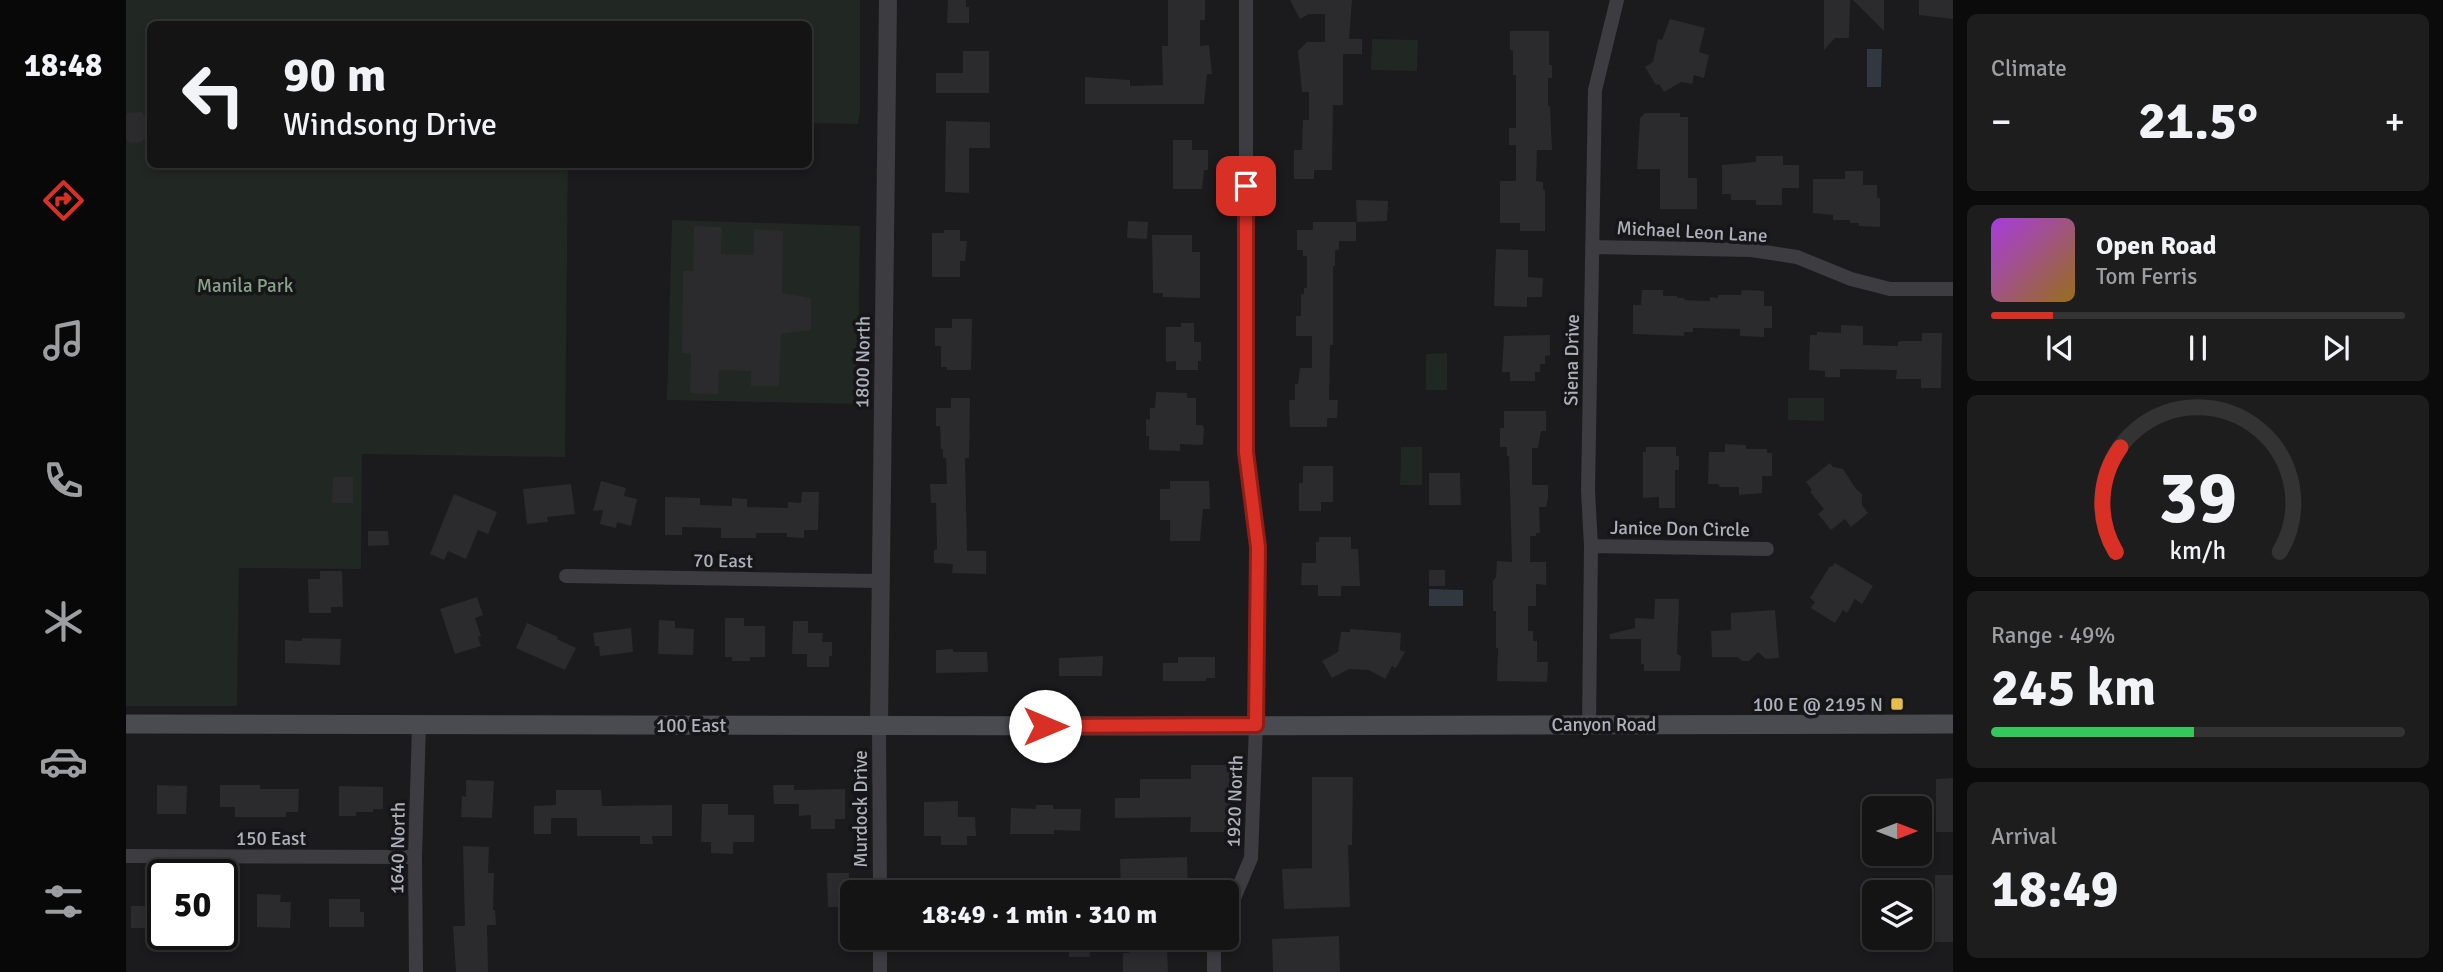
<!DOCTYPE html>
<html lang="en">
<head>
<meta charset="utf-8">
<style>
	:root { --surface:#141415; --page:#1d1d1e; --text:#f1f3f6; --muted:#9d9ea0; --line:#333334; --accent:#d93025 }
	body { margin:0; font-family:Signika,sans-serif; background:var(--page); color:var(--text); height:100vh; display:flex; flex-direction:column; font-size:26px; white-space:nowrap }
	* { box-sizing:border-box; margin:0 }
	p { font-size:23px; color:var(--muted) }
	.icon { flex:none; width:38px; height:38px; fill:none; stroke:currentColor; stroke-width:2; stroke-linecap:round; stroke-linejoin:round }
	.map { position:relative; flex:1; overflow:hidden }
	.drawer { display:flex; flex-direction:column; gap:14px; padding:14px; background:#0b0b0c; width:490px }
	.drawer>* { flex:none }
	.guide { position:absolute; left:21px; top:21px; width:665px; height:147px; border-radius:10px; box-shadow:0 4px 10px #0003,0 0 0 2px var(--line); background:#141415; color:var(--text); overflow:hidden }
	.needle { width:46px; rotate:90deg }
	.fabs { position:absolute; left:1736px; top:796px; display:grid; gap:14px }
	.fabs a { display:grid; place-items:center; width:70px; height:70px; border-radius:10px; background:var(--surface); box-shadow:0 4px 10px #0003,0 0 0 2px var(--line); font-size:35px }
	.speed { position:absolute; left:21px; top:859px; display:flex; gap:14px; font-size:35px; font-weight:700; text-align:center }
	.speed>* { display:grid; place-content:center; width:91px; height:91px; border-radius:50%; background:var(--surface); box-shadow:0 4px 10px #0003,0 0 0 2px var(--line); line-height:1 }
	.speed .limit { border:4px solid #111; border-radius:10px; background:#fff; color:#111 }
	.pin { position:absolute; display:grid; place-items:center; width:60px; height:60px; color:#fff; margin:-30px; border-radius:14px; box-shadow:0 4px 10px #0006 }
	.me { position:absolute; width:77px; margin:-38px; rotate:90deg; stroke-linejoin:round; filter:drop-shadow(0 0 5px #0008) }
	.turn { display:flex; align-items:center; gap:24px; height:147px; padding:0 21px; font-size:32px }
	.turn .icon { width:91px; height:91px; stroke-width:2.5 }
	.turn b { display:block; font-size:49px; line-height:60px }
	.big { font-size:52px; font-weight:700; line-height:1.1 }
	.drawer .tile { flex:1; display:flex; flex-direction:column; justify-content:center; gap:10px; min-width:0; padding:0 24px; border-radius:10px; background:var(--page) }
	.drawer .dial { align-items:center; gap:0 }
	.dial svg { height:182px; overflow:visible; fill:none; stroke:var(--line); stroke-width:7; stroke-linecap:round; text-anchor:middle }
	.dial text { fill:var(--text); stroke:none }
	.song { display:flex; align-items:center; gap:21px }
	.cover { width:84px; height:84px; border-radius:10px; background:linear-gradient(135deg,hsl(280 70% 55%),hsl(40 70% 35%)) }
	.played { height:7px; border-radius:4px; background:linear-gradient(90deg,var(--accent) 15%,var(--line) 15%) }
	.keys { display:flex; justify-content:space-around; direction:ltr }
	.heat { display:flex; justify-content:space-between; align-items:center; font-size:38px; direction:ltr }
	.charge { height:10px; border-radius:5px; background:linear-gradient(90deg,#34c759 49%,var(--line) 0) }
	.trip { position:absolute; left:714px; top:880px; width:399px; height:70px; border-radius:10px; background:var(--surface); box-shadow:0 4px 10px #0003,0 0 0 2px var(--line); font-weight:700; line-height:70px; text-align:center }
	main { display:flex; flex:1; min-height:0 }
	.dock { display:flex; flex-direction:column; width:126px; justify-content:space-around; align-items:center; background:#080808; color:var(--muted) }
	.dock .icon { width:49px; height:49px }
	.dock .active { color:var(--accent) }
	.dock b { font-size:32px; color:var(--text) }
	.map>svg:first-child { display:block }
</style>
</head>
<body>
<main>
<nav class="dock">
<b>18:48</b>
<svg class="icon active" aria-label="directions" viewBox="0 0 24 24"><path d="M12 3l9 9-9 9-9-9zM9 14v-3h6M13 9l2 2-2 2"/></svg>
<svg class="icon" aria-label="music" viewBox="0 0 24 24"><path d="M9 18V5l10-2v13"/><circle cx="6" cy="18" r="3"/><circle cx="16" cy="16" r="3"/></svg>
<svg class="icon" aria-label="phone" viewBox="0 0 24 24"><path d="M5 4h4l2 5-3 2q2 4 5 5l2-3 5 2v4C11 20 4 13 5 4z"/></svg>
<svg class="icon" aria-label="climate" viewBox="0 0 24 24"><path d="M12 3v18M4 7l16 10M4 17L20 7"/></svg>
<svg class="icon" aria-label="car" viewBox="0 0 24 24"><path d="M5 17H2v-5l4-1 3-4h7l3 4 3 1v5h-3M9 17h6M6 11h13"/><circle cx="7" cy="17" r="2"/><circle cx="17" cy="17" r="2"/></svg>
<svg class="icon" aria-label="filters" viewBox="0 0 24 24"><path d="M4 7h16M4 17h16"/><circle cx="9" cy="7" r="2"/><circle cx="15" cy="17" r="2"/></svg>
</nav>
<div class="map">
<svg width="1827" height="972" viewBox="0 0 1827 972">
	<rect width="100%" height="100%" fill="#1b1a1c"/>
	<path fill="#212722" d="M0 0H734V112L732 124 683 123 682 24H24V164L442 165 439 457 236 454 235 569 113 568 111 706H0Z
		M1246 39 1292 40 1291 71 1245 70Z
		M546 220 734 226 732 404 541 400Z
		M1321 353V390H1300V354Z
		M1662 398H1698V421L1662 420Z
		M1275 447H1296V485H1274Z"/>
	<path fill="#313840" d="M1741 49H1756L1755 87H1741Z
		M1303 589 1337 590V606H1303Z"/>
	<path fill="#2b2b2d" d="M822 0H840V7H843V23H821Z
		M1042 0H1079V20H1074V46L1083 45 1086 74H1081L1078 104H959V77L1004 80V86L1037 85 1036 46H1042Z
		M1164 0H1226L1223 39H1236V54H1217V105H1207L1206 170H1188V179H1168V150H1176L1177 120H1183V92H1176L1172 51 1181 42H1199V14H1183L1174 19Z
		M1698 0H1724L1723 38H1709L1698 50Z
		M1727 0H1758V31Z
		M1793 0H1827V19L1793 15Z
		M1544 19 1579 28 1573 52 1583 55 1578 78 1568 75 1566 84 1555 82 1538 92 1533 84 1530 85 1519 67 1527 62 1532 39 1536 40Z
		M1384 31H1423V65H1426V78H1422V106H1424L1426 150H1411L1410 181 1417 182V190H1419V231H1394V223H1374V181H1390V145H1383V128H1390V75H1387V50H1384Z
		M837 51H863V93H810V73H837Z
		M16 112 24 121V134L15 142 4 143 0 139V113Z
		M1519 113H1554V117H1562V178H1571V209H1534V169H1511L1514 118Z
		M820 121 864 122V148H843V193L819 192Z
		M1047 140H1066V150H1082V170H1078L1076 189H1047Z
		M1630 156H1657V165H1673V188H1656V205H1630V200H1605V194H1596V165L1630 162Z
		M1719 171H1737V185H1751V198H1754V227L1733 226V223H1724V220H1707V215L1687 213V179H1719Z
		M1230 200 1262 201 1261 221 1231 222Z
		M1002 221 1022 222 1021 239 1001 238Z
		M1187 222H1230V241H1213V250H1209V266H1207V345H1204L1203 400H1212L1211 418H1201V427H1164L1163 400H1169V384H1172L1174 368H1186V336H1170V316H1175V294H1178V288H1181V256H1177V250H1171V230H1187Z
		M568 226 596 227 595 254 628 255V229L657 231 656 293 685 298V330L655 334 653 386H625V371L593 370 592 394 564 393 565 354 556 353 557 271H567Z
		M818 230H834V241H841L839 261H834V277H806V233H818Z
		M1026 235H1066V252H1074V298L1037 297V293H1027Z
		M1370 249 1402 250V277L1417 278 1416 297H1401V307L1368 306Z
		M1516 290H1537V296H1551V298H1559L1558 300 1584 301V297L1592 298V295H1615L1616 290 1638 291V306H1646V328H1638V337L1614 336V329L1567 328V332H1558V336L1507 334V305H1515Z
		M826 319H846L845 370H821V367H815V346H809V328H826Z
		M1055 323H1068V342H1075V361H1072V370H1050V361L1040 362V327H1055Z
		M1715 325 1737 326V345L1772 346V342L1776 341H1796V333H1816L1815 388H1795V379H1770L1771 370 1714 369V377H1699V371L1683 370 1684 335H1691V332L1715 333Z
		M1424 335V355L1419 356V364H1414V372H1409V381H1384V372H1376L1378 336Z
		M1030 392 1061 393V398H1070V425H1076L1078 428 1077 445 1054 444V451L1023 450V436H1020V419L1024 420V408H1029Z
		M825 398H844L843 458H839L841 551H860V574L826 573 827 564 808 563V550H811L810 503H805L804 484H821L820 458H817V449H815L814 426H810V408H825Z
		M1378 411H1420V431H1415L1412 448H1406V485H1422V498L1420 507H1413L1414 533H1410V536H1404V562H1420V585L1410 584V606H1402V631H1407V641H1411V662H1422L1421 682 1371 681 1372 648H1370V611H1367V581L1370 577 1371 561 1386 562 1383 456H1381V447H1374V428H1378Z
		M1599 444 1620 445V449H1641V453H1646V476H1636V493L1613 495V487H1594L1592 484H1582L1583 452H1599Z
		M1520 447H1550V456H1553V470H1549V508H1533V497L1517 498V452H1520Z
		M1704 463 1707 467 1717 469 1730 489 1736 494V505L1742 513 1725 527 1719 519 1705 530 1692 514 1698 509 1684 492 1686 490 1680 482Z
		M1177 466H1207V502H1195V511H1173V483H1177Z
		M1303 473H1334L1335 505H1303Z
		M207 477H227V503H206Z
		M475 481 500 488 498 496 511 499 505 526 491 522 490 528 474 524 477 510 467 511Z
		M1044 481H1083L1084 509H1077L1074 541H1044V520H1034V489H1044Z
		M445 484 449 514 421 517 422 522 401 524 397 489Z
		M676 492H693L692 530H678V538L661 537V533H630V538H595V528L556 527V535H539V497L574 498V505L606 506V498L621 499V507L662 508V502L675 503Z
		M328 494 371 512 362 534 352 530 340 559 322 551 318 560 304 554Z
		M242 531H262L263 545 242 546Z
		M1193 537H1225V549H1232L1234 586H1215V596H1192V585H1175L1176 563H1190V542H1193Z
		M1709 563 1747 586 1736 604 1729 599 1721 613 1717 610 1709 623 1685 608 1689 602 1684 598 1704 566 1706 567Z
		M1303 570H1319V586H1303Z
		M194 571H216L217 607H205V613H183L182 579H194Z
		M351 597 357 615 349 618 355 636 352 637 355 646 329 654 314 609Z
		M1529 599H1553L1551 654 1555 656 1554 671H1518V664H1515V639H1484V634L1509 628V618L1528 619Z
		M1649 610 1653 658 1640 659 1632 652 1623 661H1616L1612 657H1586L1585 631 1605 630V613Z
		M599 618H618V626H639V657H624V661H606V657H599Z
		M533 620 549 621V628L568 629 567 655 532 654Z
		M667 621H682V633H697L696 642H706V656H703V667H681V654H666Z
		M401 623 432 637 431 639 450 648 439 670 390 648Z
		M505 628 507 652 474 656 473 646H469L467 633Z
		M1224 629 1275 633 1274 650 1279 652 1270 668 1266 666 1259 679 1243 670 1223 669 1206 678 1196 661 1212 652 1215 632H1224Z
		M176 638 215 639 214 665 159 663V640L176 641Z
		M827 649V652H861L862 672 810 673V650Z
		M977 656 976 676H933V658Z
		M1052 657H1089V678H1080V681H1037V663H1052Z
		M1065 765H1106L1105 832H1064L1065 817 989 818V798H1014V779H1065Z
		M1186 777H1227L1226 845H1222L1224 907 1158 909 1156 869 1186 868Z
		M1827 778V832H1810V779Z
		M340 780 368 781 366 818 335 817 336 796 340 797Z
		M31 785 61 786 60 814H31Z
		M94 785H134V789H173L172 812H160V817H109V807H94Z
		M647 785H668V790L719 789V819H709V829H685V815L673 816V804H648Z
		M213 786 257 787V809H247V812H230V816H213Z
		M430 790H475L476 806 546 805V836H526L527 844H514V836H451V818H425V834H408V806L430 805Z
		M832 801V817H849L850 836H841V845H815V836H798V802Z
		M576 804H602V815H628V842H607V854L585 853V842H575Z
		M910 805H927V809H955L954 831 928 830V834H884L885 808 910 809Z
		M337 846 363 847 362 873H368L367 910H369L370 925H361L362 972H330L327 926H339Z
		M1061 857 1062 892H995L994 859Z
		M701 873H723V907H702Z
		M1809 875H1827V942H1809Z
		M131 894 155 895 154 902H165L164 928 131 927Z
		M203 899H234V912H238V927H203Z
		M5 906H37V928H5Z
		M1213 936 1214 972H1147L1146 939Z
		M943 938H963L964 957H943Z
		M1008 938 1035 940V948H1041L1042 972H997V953H1003V941H1008Z"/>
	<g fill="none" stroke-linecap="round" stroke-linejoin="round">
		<path stroke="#3c3c41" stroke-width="14" d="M1466 247 1625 250 1671 257 1725 279 1764 289H1827
			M1465 546 1641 549
			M440 576 753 581
			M1463 724 1465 546 1462 491 1469 90 1491 0
			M753 725 754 892
			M0 856 289 857
			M1101 915 1125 858 1130 725 1132 547 1120 452V0
			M754 938V972
			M290 972 289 857 293 725
			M1088 972V945L1091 938"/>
		<path stroke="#3c3c41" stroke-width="18" d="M753 725 762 0"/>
		<path stroke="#4a4b51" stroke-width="19" d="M0 724 1002 726 1827 724"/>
	</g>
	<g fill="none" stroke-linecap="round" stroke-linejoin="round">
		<g stroke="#8d1f18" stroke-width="18">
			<path id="route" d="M919 726 1130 725 1132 547 1120 452V186"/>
		</g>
		<use href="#route" stroke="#d93025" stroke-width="12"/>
	</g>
	<rect fill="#e5be4a" stroke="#161518" stroke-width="2.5" x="1764" y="697" width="14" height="14" rx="3.5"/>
	<g text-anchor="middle" stroke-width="7" stroke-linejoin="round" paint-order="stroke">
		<g font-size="19" fill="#aeb1bb" stroke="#161518">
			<text transform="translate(1566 231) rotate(3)" y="7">Michael Leon Lane</text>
			<text transform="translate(1445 360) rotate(-89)" y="7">Siena Drive</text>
			<text transform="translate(736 362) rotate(-89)" y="7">1800 North</text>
			<text transform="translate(1554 528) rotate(1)" y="7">Janice Don Circle</text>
			<text transform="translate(597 560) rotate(1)" y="7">70 East</text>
			<text x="1478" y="731">Canyon Road</text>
			<text x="565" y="732">100 East</text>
			<text transform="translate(1108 801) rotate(-88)" y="7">1920 North</text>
			<text transform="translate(734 809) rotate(-90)" y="7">Murdock Drive</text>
			<text x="145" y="845">150 East</text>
			<text transform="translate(271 848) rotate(-89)" y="7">1640 North</text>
		</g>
		<g font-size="19" fill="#87a48b" stroke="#161518">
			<text x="119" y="292">Manila Park</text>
		</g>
		<g font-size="19" fill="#aeb1bb" stroke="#161518" text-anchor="end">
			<text x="1757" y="711">100 E @ 2195 N</text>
		</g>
	</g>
</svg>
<div class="fabs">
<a><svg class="needle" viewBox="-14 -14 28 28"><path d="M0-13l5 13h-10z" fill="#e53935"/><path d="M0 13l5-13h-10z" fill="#9d9ea0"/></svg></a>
<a><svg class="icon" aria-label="layers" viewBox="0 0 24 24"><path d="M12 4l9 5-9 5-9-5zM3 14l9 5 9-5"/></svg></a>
</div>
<div class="speed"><div class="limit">50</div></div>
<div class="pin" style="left:1120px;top:186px;background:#d93025"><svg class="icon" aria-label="arrive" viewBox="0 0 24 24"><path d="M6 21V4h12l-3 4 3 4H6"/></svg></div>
<svg class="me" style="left:919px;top:726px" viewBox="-20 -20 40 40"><circle r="19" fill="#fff"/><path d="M0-13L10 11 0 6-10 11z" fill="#d93025"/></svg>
<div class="trip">18:49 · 1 min · 310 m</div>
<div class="guide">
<div class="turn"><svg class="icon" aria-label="left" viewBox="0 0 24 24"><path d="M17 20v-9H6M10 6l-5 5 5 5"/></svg><div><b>90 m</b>Windsong Drive</div></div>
</div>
</div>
<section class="drawer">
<div class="tile"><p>Climate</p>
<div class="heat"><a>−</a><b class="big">21.5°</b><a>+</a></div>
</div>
<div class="tile">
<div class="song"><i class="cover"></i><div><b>Open Road</b><p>Tom Ferris</p></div></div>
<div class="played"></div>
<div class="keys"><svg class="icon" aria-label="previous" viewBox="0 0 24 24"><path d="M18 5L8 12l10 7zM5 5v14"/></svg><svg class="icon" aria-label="pause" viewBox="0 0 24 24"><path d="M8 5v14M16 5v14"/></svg><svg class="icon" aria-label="next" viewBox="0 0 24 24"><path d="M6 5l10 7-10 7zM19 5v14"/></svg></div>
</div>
<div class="tile dial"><svg viewBox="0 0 100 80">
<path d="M14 69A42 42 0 1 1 86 69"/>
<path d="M14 69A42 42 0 0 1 16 23" stroke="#d93025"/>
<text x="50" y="56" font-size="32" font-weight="700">39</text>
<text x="50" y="72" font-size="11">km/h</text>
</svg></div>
<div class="tile"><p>Range · 49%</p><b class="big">245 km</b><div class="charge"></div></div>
<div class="tile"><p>Arrival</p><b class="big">18:49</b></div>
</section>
</main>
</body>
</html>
